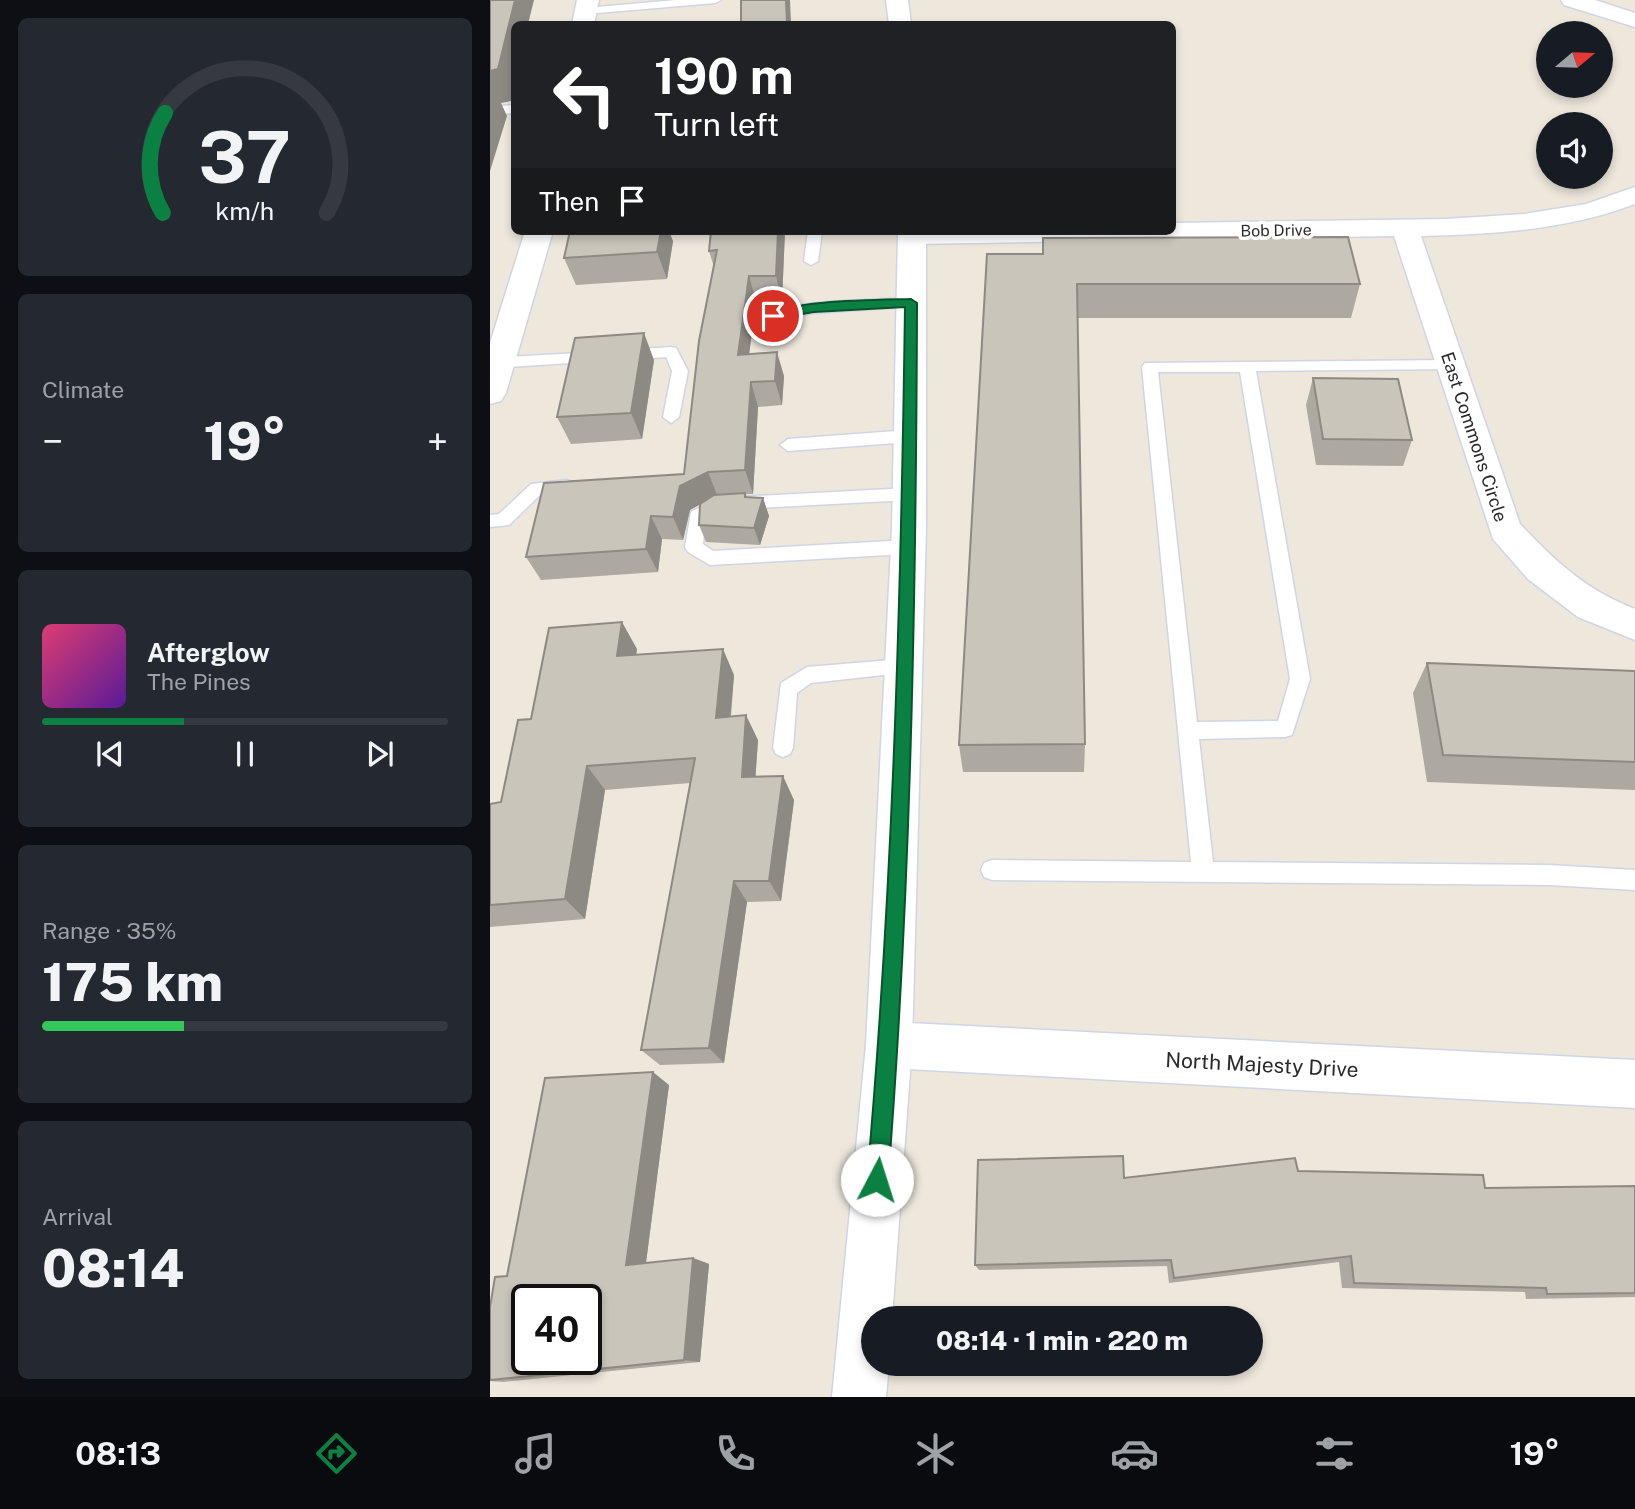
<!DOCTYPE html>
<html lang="en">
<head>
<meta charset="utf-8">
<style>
	:root { --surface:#171b24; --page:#242831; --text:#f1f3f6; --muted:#9ea1a6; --line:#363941; --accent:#0b8043 }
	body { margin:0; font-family:"Public Sans",sans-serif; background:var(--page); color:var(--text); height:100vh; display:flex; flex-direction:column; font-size:26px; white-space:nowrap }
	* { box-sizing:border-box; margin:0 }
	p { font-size:23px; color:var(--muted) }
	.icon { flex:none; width:38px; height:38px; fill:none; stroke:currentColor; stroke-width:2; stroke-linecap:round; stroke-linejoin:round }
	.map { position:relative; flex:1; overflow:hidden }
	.side { display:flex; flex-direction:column; gap:18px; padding:18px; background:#0d0f14; width:490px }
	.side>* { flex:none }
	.guide { position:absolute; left:21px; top:21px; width:665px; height:214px; border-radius:10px; box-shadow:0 4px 10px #0003; background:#202124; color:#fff; overflow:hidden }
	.needle { width:46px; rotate:71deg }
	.buttons { position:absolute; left:1046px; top:21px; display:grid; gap:14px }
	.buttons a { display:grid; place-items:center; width:77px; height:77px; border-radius:50%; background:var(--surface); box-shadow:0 4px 10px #0003; font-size:35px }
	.speed { position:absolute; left:21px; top:1284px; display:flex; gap:14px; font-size:35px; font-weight:700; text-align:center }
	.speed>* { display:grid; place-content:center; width:91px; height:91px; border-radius:50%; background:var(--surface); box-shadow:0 4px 10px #0003; line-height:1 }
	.speed .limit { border:4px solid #111; border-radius:10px; background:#fff; color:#111 }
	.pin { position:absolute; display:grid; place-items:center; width:60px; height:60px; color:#fff; margin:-30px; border:4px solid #fff; border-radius:50%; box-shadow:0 2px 7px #0007 }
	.me { position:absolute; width:77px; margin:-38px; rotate:5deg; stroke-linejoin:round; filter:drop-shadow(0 0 5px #0008) }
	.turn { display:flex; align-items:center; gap:24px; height:147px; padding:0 28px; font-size:32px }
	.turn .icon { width:91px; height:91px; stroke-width:2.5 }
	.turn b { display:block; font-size:49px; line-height:60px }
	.then { display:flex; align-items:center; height:66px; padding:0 28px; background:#0003; gap:14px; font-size:26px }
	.big { font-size:52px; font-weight:800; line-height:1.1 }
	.side .widget { flex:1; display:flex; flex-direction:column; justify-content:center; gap:10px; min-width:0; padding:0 24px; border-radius:10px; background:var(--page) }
	.side .dial { align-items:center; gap:0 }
	.dial svg { height:182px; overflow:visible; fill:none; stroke:var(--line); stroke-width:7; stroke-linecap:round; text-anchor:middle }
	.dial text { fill:var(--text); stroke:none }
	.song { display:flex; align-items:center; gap:21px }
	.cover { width:84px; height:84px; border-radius:10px; background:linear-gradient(135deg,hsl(340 70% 55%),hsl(270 70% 35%)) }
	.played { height:7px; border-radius:4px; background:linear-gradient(90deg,var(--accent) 35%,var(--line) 35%) }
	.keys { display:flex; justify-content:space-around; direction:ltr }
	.heat { display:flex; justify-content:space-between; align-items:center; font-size:38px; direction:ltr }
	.charge { height:10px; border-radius:5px; background:linear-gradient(90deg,#34c759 35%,var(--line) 0) }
	.trip { position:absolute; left:371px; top:1306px; width:402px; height:70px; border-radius:35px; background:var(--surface); box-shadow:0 4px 10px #0003; font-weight:800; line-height:70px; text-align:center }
	.tabs { display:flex; height:112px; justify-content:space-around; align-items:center; background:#090b0e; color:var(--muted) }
	.tabs .icon { width:49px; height:49px }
	.tabs .selected { color:var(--accent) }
	.tabs b { font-size:32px; color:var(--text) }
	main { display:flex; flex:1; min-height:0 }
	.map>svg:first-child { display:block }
</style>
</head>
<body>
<main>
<section class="side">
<div class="widget dial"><svg viewBox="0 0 100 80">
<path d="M14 69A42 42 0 1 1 86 69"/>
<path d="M14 69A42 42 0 0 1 15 25" stroke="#0b8043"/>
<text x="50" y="56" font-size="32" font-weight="700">37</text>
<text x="50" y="72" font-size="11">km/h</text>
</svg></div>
<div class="widget"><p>Climate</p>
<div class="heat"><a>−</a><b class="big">19°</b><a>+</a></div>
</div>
<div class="widget">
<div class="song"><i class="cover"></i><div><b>Afterglow</b><p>The Pines</p></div></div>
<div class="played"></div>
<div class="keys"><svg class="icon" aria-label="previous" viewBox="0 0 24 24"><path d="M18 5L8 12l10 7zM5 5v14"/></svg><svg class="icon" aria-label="pause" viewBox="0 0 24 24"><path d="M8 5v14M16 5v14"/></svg><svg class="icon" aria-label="next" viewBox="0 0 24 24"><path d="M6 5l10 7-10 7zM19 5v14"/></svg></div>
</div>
<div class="widget"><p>Range · 35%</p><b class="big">175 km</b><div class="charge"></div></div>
<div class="widget"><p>Arrival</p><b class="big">08:14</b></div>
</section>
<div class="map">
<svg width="1145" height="1397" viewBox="0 0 1145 1397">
	<rect width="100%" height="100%" fill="#ede7dc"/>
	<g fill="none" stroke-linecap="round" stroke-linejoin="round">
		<g stroke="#d1d4e4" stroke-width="3">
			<path id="service" d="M186 0H231L225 3 96 14 90 11 96 8Z
				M24 105V113L0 115V107Z
				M318 231H332L328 261 321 265 314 261Z
				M421 298 428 303 426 306 324 313 283 321 276 316C291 300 394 300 421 298Z
				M181 347 186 348 198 371 189 417 181 423 173 417 182 371 176 357 137 360 129 355 137 350Z
				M107 352 112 353 115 357 112 361 0 368V358Z
				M961 360 966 361 969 365 966 369 766 371 820 679 802 735 795 737 709 739 723 862 1059 865 1145 870V890L1059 885 502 880 494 877 491 870 494 863 502 860 701 862 652 367 655 363ZM668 372H750L800 679 788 721 707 722Z
				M420 430 428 436 420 442 298 451 290 445 298 439Z
				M77 480 83 482 85 486 83 490 51 494 19 525 0 527V515L9 514 41 484Z
				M419 488 427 494 419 500 230 510 215 520 213 544 223 551 418 540 424 542 427 547 424 552 418 554 220 565 198 552 195 547 201 512 227 498Z
				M413 659 420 662 422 667 420 672 321 683 307 693 303 748 300 754 293 757 286 754 283 748 291 683 317 667Z"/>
		</g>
		<g stroke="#d1d4e4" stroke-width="3">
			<path id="minor" d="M87 0H109L104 24H82Z
				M1145 187V204C1077 230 1004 234 931 236L1030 524C1066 562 1096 590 1145 609V640L1088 617 1038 579 1003 539 904 236 423 244 413 242 409 236 413 231H682V223L956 219 1034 214 1096 204Z
				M35 231H63L16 393 11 401 0 404V343Z
				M399 1022 1145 1060V1108L399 1068 383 1061 376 1045 383 1029Z"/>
		</g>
		<g stroke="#d1d4e4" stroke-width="3">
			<path id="tertiary" d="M396 0H418L421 24H399Z
				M1071 0H1105L1145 13V27L1074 5Z
				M408 231H436V527L422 1045 402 1318H383V1363H399L396 1397H342L376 1045 402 527Z"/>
		</g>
		<use href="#service" fill="#fff" fill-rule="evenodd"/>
		<use href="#minor" fill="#fff" fill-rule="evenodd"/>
		<use href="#tertiary" fill="#fff" fill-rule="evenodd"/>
	</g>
	<path fill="#ada9a1" d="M221 231H295L292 301H266L259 354 294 376 292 405 268 407 263 494H256L257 497 273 498 279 516 270 545 216 542 209 525 210 504 200 510 193 540 172 539 168 572 51 580 36 557 194 474 224 267 219 251Z
		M183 241 177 279 86 285 74 258Z
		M553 254 870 284 861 318H587L595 744 594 772H473L469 745Z
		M164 360 152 439 81 444 67 417Z
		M823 378 922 440 913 466 826 465 816 405Z
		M147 649 146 655 244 675 241 717 268 740 265 777 304 800 291 901 257 902 234 1063 170 1065 151 1050 200 783 115 790 95 919 0 927V804L11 802 41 719Z
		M937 663 1145 671V790L937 782 923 693Z
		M179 1085 156 1263 203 1258 219 1264 210 1362 13 1382 0 1381V1307L17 1276Z
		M808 1171 995 1188 1145 1186V1297L1036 1299 1035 1292 852 1288 849 1262 679 1283 677 1266 489 1270 485 1265 634 1178Z"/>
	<path fill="#8d8a83" d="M25 0H44L38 24H24V87L21 101 11 103 17 116 0 171V71Z
		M296 0H300L301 24H297Z
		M171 231H179L183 241 177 279 167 252Z
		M288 231H295L292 301 286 276Z
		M259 276 266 301 256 379 248 355Z
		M154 333 164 360 152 439 141 413Z
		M287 352 294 376 292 405 285 381Z
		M261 382 268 407 263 494 255 470Z
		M218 472 227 495 200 510 193 540 183 517 190 486Z
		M273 498 279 516 270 545 264 528Z
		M161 516 172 539 168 572 156 549Z
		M132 622 147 649 142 682 127 656Z
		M233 649 244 675 238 743 226 718Z
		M256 715 268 740 264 800 252 777Z
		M97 766 115 790 95 919 75 899Z
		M293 776 304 800 291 901 279 881Z
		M244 881 257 902 234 1063 219 1048Z
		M163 1072 179 1085 155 1270 136 1265Z
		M203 1258 219 1264 210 1362 194 1360Z"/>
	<path fill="#c9c5bb" stroke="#8d8a83" stroke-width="2" fill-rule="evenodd" d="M0 0H25L8 69 0 71Z
		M251 0H296L297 24H251Z
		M80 231H171L167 252 74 258Z
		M221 231H288L286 276H259L248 355 287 352 285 381 261 382 255 470 218 472 190 486 183 517 161 516 156 549 36 557 54 483 194 474 209 341 227 250 219 251Z
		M858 237 870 284H587L595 744 469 745 497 254H553V238Z
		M154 333 141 413 67 417 85 338Z
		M823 378 908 379 922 440 833 439Z
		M255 493V497L273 498 264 528 209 525 210 504 224 495Z
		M132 622 127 656 233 649 226 718 256 715 252 777 293 776 279 881H244L219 1048 151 1050 205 758 97 766 75 899 0 905V804L11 802 28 720 41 719 59 628Z
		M937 663 1145 671V762L953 755Z
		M163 1072 136 1265 203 1258 194 1360 0 1380V1307L5 1277 17 1276 55 1078ZM37 1300H96V1360H37Z
		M633 1156 634 1178 805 1158 808 1171 993 1175 995 1188 1145 1186V1293L1057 1294 1056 1288 864 1283 861 1256 684 1278 681 1260 485 1265 488 1160Z"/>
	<path fill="#0b8043" stroke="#07532c" stroke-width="2" d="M421 299 427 303C426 595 421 889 398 1180L395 1187 387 1190 380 1187 377 1180C403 890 411 598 415 307L324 312 283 319 277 316C295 300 393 300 421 299Z"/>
	<g text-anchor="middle" stroke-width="7" stroke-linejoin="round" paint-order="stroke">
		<g font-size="16" fill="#2b2b2b" stroke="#fff">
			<text transform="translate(786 230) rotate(-1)" y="6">Bob Drive</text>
		</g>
		<g font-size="18" fill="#2b2b2b" stroke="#fff">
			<text transform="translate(984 437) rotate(72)" y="6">East Commons Circle</text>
		</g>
		<g font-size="21" fill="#2b2b2b" stroke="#fff">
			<text transform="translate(772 1065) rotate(3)" y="7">North Majesty Drive</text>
		</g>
	</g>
</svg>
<div class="buttons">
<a><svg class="needle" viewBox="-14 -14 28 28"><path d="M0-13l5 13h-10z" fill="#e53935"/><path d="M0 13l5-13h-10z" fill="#9ea1a6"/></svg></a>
<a><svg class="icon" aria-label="sound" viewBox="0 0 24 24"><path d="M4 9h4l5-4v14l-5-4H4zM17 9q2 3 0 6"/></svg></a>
</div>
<div class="speed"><div class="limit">40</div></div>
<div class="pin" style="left:283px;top:316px;background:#d93025"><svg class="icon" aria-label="arrive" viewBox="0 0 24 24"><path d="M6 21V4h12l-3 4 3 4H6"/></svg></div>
<svg class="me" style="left:387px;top:1180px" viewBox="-20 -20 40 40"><circle r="19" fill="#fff"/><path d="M0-13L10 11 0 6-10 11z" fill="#0b8043"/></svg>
<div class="trip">08:14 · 1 min · 220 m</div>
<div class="guide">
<div class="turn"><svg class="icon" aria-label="left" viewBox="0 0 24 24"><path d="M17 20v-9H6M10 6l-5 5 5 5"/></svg><div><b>190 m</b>Turn left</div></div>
<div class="then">Then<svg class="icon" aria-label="arrive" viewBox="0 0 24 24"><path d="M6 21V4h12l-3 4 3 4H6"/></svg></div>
</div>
</div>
</main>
<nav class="tabs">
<b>08:13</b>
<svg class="icon selected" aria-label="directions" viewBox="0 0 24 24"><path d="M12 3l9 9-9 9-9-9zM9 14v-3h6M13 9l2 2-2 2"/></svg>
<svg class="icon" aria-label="music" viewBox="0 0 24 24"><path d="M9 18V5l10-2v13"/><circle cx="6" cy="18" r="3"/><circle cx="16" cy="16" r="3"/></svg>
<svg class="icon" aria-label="phone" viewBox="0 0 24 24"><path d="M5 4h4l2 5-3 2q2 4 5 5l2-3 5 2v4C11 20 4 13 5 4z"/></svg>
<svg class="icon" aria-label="climate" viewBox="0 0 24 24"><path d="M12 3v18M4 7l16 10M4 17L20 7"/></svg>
<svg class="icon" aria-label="car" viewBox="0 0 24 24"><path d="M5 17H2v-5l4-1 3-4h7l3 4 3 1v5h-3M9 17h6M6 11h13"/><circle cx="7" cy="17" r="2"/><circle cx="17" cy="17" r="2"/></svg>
<svg class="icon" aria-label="filters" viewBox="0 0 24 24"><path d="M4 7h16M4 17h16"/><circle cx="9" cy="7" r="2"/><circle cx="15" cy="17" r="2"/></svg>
<b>19°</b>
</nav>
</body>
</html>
